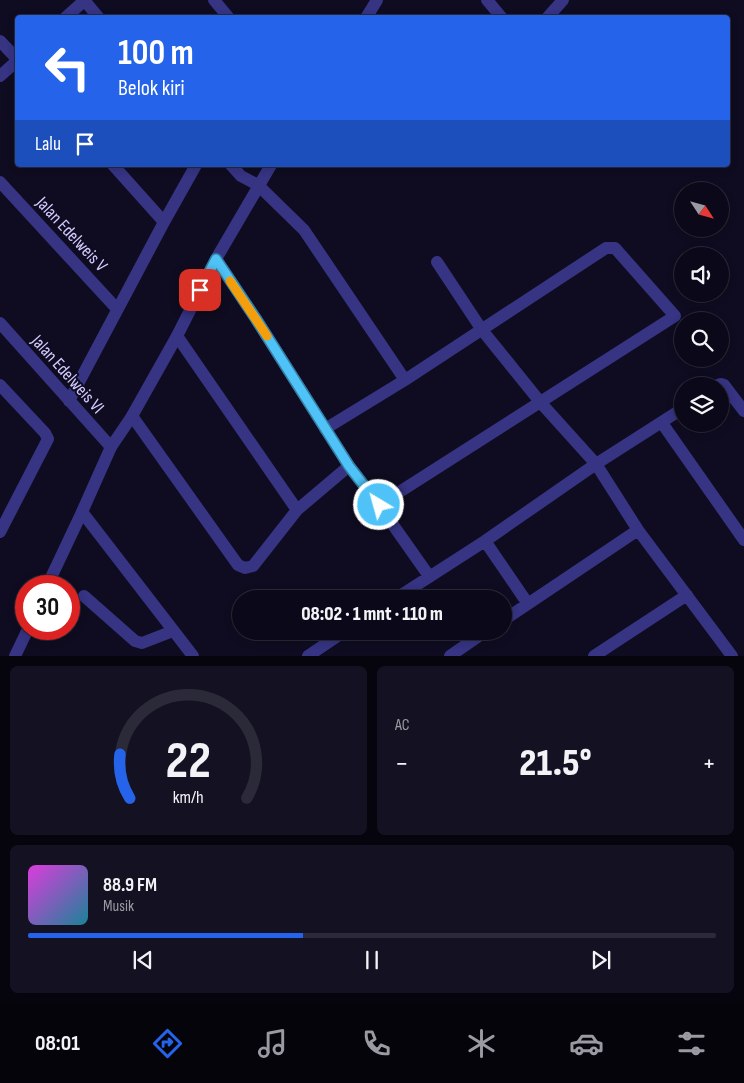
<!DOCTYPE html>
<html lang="id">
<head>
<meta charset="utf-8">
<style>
	:root { --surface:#0b0919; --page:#141222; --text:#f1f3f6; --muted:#9a9aa2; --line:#2b2a38; --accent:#2563eb }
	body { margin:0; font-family:"Sofia Sans Condensed",sans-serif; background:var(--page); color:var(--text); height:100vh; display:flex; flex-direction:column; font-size:19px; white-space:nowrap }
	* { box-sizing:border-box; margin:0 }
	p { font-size:16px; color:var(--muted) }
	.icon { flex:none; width:28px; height:28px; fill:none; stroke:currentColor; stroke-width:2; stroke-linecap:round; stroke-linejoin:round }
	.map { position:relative; height:656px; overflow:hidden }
	.side { display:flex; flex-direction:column; gap:10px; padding:10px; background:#06050e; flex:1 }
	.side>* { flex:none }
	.hud { position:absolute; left:15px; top:15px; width:715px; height:152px; border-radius:5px; box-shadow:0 2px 8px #0003,0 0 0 1px var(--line); background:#2563eb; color:#fff; overflow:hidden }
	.needle { width:32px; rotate:126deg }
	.buttons { position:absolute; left:674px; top:182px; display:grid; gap:10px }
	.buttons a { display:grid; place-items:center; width:55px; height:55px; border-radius:50%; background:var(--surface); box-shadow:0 2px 8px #0003,0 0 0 1px var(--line); font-size:25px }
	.speed { position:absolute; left:15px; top:575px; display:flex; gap:10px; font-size:25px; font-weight:700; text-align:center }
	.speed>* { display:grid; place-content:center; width:65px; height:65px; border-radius:50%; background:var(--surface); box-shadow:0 2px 8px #0003,0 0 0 1px var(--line); line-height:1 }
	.speed .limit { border:8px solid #d22; background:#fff; color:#111 }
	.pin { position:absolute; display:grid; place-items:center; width:42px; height:42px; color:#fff; margin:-21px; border-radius:10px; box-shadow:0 2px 8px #0006 }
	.me { position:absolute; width:55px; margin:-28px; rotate:323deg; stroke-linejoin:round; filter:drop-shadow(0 0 4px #0008) }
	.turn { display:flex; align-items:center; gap:18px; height:105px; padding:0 20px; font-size:22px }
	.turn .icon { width:65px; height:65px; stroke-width:2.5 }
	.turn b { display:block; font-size:35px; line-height:42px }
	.then { display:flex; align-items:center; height:48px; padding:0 20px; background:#0003; gap:10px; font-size:19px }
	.big { font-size:38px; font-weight:800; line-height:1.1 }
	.side .widget { flex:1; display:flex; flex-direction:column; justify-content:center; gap:8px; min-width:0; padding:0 18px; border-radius:8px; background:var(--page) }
	.side .dial { align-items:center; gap:0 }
	.dial svg { height:130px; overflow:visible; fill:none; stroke:var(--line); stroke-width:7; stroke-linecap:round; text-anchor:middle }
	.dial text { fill:var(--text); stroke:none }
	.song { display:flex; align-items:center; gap:15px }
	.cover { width:60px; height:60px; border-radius:8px; background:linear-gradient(135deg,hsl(300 70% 55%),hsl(190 70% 35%)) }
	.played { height:5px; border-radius:2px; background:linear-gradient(90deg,var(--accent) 40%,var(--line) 40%) }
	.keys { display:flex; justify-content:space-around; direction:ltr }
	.heat { display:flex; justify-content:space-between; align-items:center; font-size:28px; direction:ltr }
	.side .tiles { flex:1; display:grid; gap:10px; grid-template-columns:1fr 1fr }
	.widget:last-child { grid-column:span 2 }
	.trip { position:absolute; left:232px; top:590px; width:280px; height:50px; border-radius:25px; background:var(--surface); box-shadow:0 2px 8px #0003,0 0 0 1px var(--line); font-weight:800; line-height:50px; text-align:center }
	.tab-bar { display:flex; height:80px; justify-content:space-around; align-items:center; background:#04040a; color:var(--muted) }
	.tab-bar .icon { width:35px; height:35px }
	.tab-bar .active { color:var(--accent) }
	.tab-bar b { font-size:22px; color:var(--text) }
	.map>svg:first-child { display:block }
</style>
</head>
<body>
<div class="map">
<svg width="744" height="656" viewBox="0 0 744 656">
	<rect width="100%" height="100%" fill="#0f0c21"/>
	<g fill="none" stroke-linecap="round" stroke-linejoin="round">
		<path stroke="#363483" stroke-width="12" d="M84 596 135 641 142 643 173 631"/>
		<path stroke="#363483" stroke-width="12" d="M84 0 99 18
			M214 0 229 18
			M487 0 502 18
			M65 18 85 0
			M547 18 563 0
			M0 41 18 60
			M0 76 18 60
			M113 165 164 222
			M231 165 241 176 258 185 304 230 405 380
			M0 182 117 309
			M216 259 256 319 349 466 379 505
			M0 323 111 447
			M177 336 297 510 349 466
			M0 385 45 433 48 439 0 532
			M715 386 721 384 724 385 744 411
			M69 401 164 222 196 165
			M682 409 596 464 638 530 732 656
			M132 416 238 565 245 568 253 566 297 510
			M662 423 744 540
			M325 429 405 380 606 248H615L675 316 379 505 429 576
			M485 541 528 604
			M47 586 82 512
			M395 599 485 541 596 464 541 403 482 330 437 262
			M504 620 638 530
			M15 656 28 629
			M308 656 345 631
			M450 656 486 631
			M594 656 687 595"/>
		<path stroke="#363483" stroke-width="12" d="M366 18 377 0
			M193 656 82 512 111 447 132 416 177 336 216 259 271 165"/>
	</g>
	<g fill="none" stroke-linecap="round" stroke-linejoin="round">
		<g stroke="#337fa1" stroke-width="12">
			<path id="route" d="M200 290 216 259 256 319 349 466 379 505"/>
		</g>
		<use href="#route" stroke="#4fc3f7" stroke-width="9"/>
		<path stroke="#f59e0b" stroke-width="9" d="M230 281 267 336"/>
	</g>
	<g text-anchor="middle" stroke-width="4" stroke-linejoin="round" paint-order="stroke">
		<g font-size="18" fill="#d2ccff" stroke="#0f0c21">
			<text transform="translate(72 234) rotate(47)" y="6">Jalan Edelweis V</text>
			<text transform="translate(68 374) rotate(48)" y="6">Jalan Edelweis VI</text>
		</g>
	</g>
</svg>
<div class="buttons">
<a><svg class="needle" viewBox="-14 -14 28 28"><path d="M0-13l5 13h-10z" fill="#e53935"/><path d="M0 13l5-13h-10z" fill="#9a9aa2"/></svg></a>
<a><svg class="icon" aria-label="sound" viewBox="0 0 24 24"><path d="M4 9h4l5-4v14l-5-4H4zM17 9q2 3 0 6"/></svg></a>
<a><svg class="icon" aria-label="search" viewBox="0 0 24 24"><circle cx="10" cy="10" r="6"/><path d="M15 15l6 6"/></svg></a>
<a><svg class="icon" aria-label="layers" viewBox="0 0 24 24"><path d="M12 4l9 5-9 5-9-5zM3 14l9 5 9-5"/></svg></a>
</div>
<div class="speed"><div class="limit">30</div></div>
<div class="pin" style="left:200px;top:290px;background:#d93025"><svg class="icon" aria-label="arrive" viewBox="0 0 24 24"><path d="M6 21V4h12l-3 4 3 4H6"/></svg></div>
<svg class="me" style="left:379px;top:505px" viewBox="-20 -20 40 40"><circle r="17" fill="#4fc3f7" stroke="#fff" stroke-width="3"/><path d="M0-11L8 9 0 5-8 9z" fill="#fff"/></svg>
<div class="trip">08:02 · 1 mnt · 110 m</div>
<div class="hud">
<div class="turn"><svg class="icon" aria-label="left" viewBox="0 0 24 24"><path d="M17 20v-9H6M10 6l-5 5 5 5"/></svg><div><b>100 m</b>Belok kiri</div></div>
<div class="then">Lalu<svg class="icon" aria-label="arrive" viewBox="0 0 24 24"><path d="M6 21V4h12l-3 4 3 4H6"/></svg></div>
</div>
</div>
<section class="side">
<div class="tiles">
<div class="widget dial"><svg viewBox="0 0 100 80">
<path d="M14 69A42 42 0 1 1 86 69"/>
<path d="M14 69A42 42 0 0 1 8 42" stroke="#2563eb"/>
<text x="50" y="56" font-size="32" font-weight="700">22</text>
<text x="50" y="72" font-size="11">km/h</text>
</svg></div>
<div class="widget"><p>AC</p>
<div class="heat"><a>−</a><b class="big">21.5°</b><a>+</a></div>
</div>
<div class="widget">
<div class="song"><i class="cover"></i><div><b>88.9 FM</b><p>Musik</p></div></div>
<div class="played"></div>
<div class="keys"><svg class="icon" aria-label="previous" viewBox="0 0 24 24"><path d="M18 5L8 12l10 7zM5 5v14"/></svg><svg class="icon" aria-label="pause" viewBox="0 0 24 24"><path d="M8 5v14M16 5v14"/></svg><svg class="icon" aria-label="next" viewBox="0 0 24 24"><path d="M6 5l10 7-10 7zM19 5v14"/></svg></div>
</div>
</div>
</section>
<nav class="tab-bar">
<b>08:01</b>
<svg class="icon active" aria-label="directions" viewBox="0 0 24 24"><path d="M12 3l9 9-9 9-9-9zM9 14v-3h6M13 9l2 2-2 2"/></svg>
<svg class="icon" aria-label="music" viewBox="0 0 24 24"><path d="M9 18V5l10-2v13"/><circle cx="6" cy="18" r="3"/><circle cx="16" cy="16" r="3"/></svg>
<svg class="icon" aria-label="phone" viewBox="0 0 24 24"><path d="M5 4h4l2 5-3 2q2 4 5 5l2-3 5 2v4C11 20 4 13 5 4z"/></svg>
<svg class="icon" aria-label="climate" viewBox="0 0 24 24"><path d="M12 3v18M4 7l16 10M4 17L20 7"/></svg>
<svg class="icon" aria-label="car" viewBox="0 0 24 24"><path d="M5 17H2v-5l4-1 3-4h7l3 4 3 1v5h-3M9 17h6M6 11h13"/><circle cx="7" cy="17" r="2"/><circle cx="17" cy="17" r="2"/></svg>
<svg class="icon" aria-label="filters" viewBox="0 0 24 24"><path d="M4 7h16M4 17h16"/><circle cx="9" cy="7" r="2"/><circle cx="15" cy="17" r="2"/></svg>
</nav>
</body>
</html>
